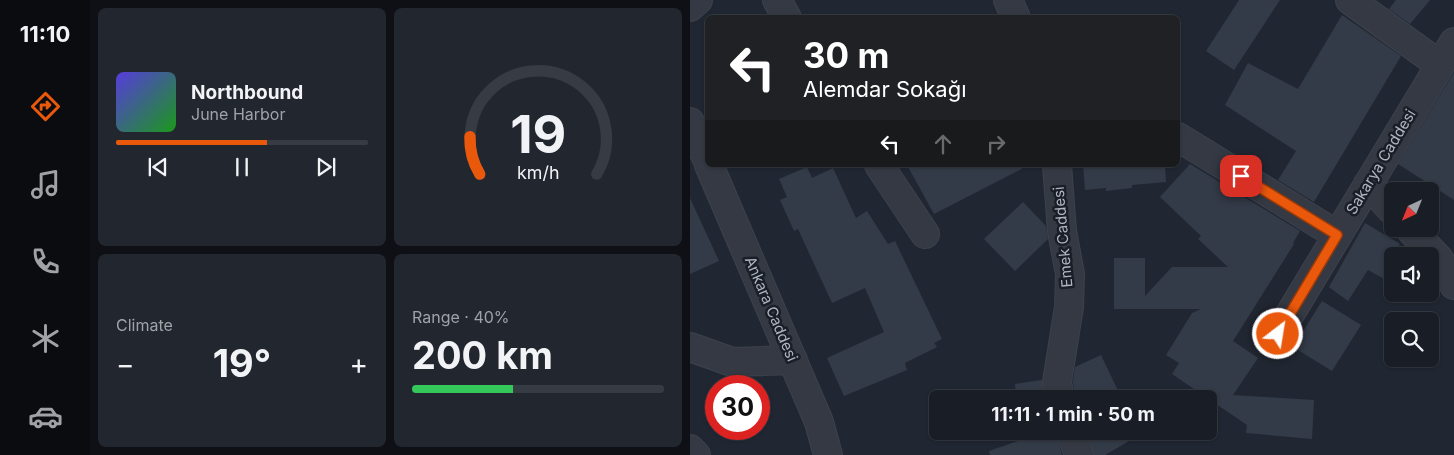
<!DOCTYPE html>
<html lang="en">
<head>
<meta charset="utf-8">
<style>
	:root { --surface:#191d26; --page:#22262e; --text:#f1f3f6; --muted:#9fa2a7; --line:#373b43; --accent:#ea580c }
	body { margin:0; font-family:Inter,sans-serif; background:var(--page); color:var(--text); height:100vh; display:flex; flex-direction:column; font-size:19px; white-space:nowrap }
	* { box-sizing:border-box; margin:0 }
	p { font-size:16px; color:var(--muted) }
	.icon { flex:none; width:28px; height:28px; fill:none; stroke:currentColor; stroke-width:2; stroke-linecap:round; stroke-linejoin:round }
	.map { position:relative; flex:1; overflow:hidden }
	.sheet { display:flex; flex-direction:column; gap:8px; padding:8px; background:#0e1015; width:600px }
	.sheet>* { flex:none }
	.top-card { position:absolute; left:15px; top:15px; width:475px; height:152px; border-radius:8px; box-shadow:0 1px 4px #0004,0 0 0 1px var(--line); background:#202124; color:#fff; overflow:hidden }
	.needle { width:32px; rotate:223deg }
	.fabs { position:absolute; left:694px; top:182px; display:grid; gap:10px }
	.fabs a { display:grid; place-items:center; width:55px; height:55px; border-radius:8px; background:var(--surface); box-shadow:0 1px 4px #0004,0 0 0 1px var(--line); font-size:25px }
	.speed { position:absolute; left:15px; top:375px; display:flex; gap:10px; font-size:25px; font-weight:700; text-align:center }
	.speed>* { display:grid; place-content:center; width:65px; height:65px; border-radius:50%; background:var(--surface); box-shadow:0 1px 4px #0004,0 0 0 1px var(--line); line-height:1 }
	.speed .limit { border:8px solid #d22; background:#fff; color:#111 }
	.pin { position:absolute; display:grid; place-items:center; width:42px; height:42px; color:#fff; margin:-21px; border-radius:10px; box-shadow:0 2px 8px #0006 }
	.me { position:absolute; width:55px; margin:-28px; rotate:31deg; stroke-linejoin:round; filter:drop-shadow(0 0 4px #0008) }
	.turn { display:flex; align-items:center; gap:18px; height:105px; padding:0 15px; font-size:22px }
	.turn .icon { width:65px; height:65px; stroke-width:2.5 }
	.turn b { display:block; font-size:35px; line-height:42px }
	.lanes { display:flex; align-items:center; height:48px; padding:0 15px; background:#0003; justify-content:center; gap:25px; direction:ltr }
	.lanes .off { opacity:.35 }
	.big { font-size:38px; font-weight:700; line-height:1.1 }
	.sheet .widget { flex:1; display:flex; flex-direction:column; justify-content:center; gap:8px; min-width:0; padding:0 18px; border-radius:8px; background:var(--page) }
	.sheet .dial { align-items:center; gap:0 }
	.dial svg { height:130px; overflow:visible; fill:none; stroke:var(--line); stroke-width:7; stroke-linecap:round; text-anchor:middle }
	.dial text { fill:var(--text); stroke:none }
	.song { display:flex; align-items:center; gap:15px }
	.cover { width:60px; height:60px; border-radius:8px; background:linear-gradient(135deg,hsl(250 70% 55%),hsl(120 70% 35%)) }
	.played { height:5px; border-radius:2px; background:linear-gradient(90deg,var(--accent) 60%,var(--line) 60%) }
	.keys { display:flex; justify-content:space-around; direction:ltr }
	.heat { display:flex; justify-content:space-between; align-items:center; font-size:28px; direction:ltr }
	.charge { height:8px; border-radius:4px; background:linear-gradient(90deg,#34c759 40%,var(--line) 0) }
	.sheet .tiles { flex:1; display:grid; gap:8px; grid-template-columns:repeat(2,1fr) }
	.trip { position:absolute; left:239px; top:390px; width:288px; height:50px; border-radius:8px; background:var(--surface); box-shadow:0 1px 4px #0004,0 0 0 1px var(--line); font-weight:700; line-height:50px; text-align:center }
	main { display:flex; flex:1; min-height:0 }
	.menu { display:flex; flex-direction:column; width:90px; justify-content:space-around; align-items:center; background:#0a0c0f; color:var(--muted) }
	.menu .icon { width:35px; height:35px }
	.menu .on { color:var(--accent) }
	.menu b { font-size:22px; color:var(--text) }
	.map>svg:first-child { display:block }
</style>
</head>
<body>
<main>
<nav class="menu">
<b>11:10</b>
<svg class="icon on" aria-label="directions" viewBox="0 0 24 24"><path d="M12 3l9 9-9 9-9-9zM9 14v-3h6M13 9l2 2-2 2"/></svg>
<svg class="icon" aria-label="music" viewBox="0 0 24 24"><path d="M9 18V5l10-2v13"/><circle cx="6" cy="18" r="3"/><circle cx="16" cy="16" r="3"/></svg>
<svg class="icon" aria-label="phone" viewBox="0 0 24 24"><path d="M5 4h4l2 5-3 2q2 4 5 5l2-3 5 2v4C11 20 4 13 5 4z"/></svg>
<svg class="icon" aria-label="climate" viewBox="0 0 24 24"><path d="M12 3v18M4 7l16 10M4 17L20 7"/></svg>
<svg class="icon" aria-label="car" viewBox="0 0 24 24"><path d="M5 17H2v-5l4-1 3-4h7l3 4 3 1v5h-3M9 17h6M6 11h13"/><circle cx="7" cy="17" r="2"/><circle cx="17" cy="17" r="2"/></svg>
</nav>
<section class="sheet">
<div class="tiles">
<div class="widget">
<div class="song"><i class="cover"></i><div><b>Northbound</b><p>June Harbor</p></div></div>
<div class="played"></div>
<div class="keys"><svg class="icon" aria-label="previous" viewBox="0 0 24 24"><path d="M18 5L8 12l10 7zM5 5v14"/></svg><svg class="icon" aria-label="pause" viewBox="0 0 24 24"><path d="M8 5v14M16 5v14"/></svg><svg class="icon" aria-label="next" viewBox="0 0 24 24"><path d="M6 5l10 7-10 7zM19 5v14"/></svg></div>
</div>
<div class="widget dial"><svg viewBox="0 0 100 80">
<path d="M14 69A42 42 0 1 1 86 69"/>
<path d="M14 69A42 42 0 0 1 8 46" stroke="#ea580c"/>
<text x="50" y="56" font-size="32" font-weight="700">19</text>
<text x="50" y="72" font-size="11">km/h</text>
</svg></div>
<div class="widget"><p>Climate</p>
<div class="heat"><a>−</a><b class="big">19°</b><a>+</a></div>
</div>
<div class="widget"><p>Range · 40%</p><b class="big">200 km</b><div class="charge"></div></div>
</div>
</section>
<div class="map">
<svg width="764" height="455" viewBox="0 0 764 455">
	<rect width="100%" height="100%" fill="#212732"/>
	<path fill="#333b48" d="M549 0H590L544 70 516 51Z
		M706 0H740L720 24 699 9Z
		M652 15 711 56 624 202 588 180 606 151 535 105 558 63 608 89Z
		M764 72V200L708 164Z
		M500 164 610 231 603 243 604 244 543 341 568 358 543 395 624 400 622 439 556 433 557 425 482 374 489 363 476 355 502 313 511 309H424V258H455V296L482 267H538L508 239 511 236 470 197Z
		M217 165H339L244 214Z
		M393 165H475L476 182 442 185V188L416 191V188L395 190Z
		M117 167 122 178 143 168 166 218 177 211 198 244 205 241 252 339 244 343 247 347 215 363 217 370 154 396 137 358 194 332 175 288 142 303 108 229 104 231 90 200 97 197 89 179Z
		M0 198 29 261 0 274Z
		M333 202 356 226 358 239 325 271 294 239Z
		M675 223 710 244 705 251 712 255 702 256V270L696 280 678 270 658 301 639 287Z
		M632 301 671 325 642 371 603 347Z
		M411 355 432 399H385L383 382 385 367Z
		M352 380 354 399H326L325 384Z
		M357 431H365L372 455H300L299 451Z
		M397 431H441L435 435 439 441 415 455H404Z"/>
	<g fill="none" stroke-linecap="round" stroke-linejoin="round">
		<g stroke="#3d424c" stroke-width="30">
			<path id="minor" d="M87 0 97 18
				M318 0 326 18
				M660 0 750 65
				M0 7 8 0
				M0 122 18 161
				M488 137 647 235
				M19 165 129 422 138 455
				M189 165 235 234
				M367 165 372 231 380 274 379 307 367 382 370 399
				M678 184 702 210
				M720 229 749 259 764 285
				M588 334 764 42
				M0 347 42 362 103 360
				M380 431 389 455
				M0 449 6 455"/>
		</g>
		<use href="#minor" stroke="#343943" stroke-width="28"/>
	</g>
	<g fill="none" stroke-linecap="round" stroke-linejoin="round">
		<g stroke="#983908" stroke-width="12">
			<path id="route" d="M551 176 647 235 588 334"/>
		</g>
		<use href="#route" stroke="#ea580c" stroke-width="9"/>
	</g>
	<g text-anchor="middle" stroke-width="5" stroke-linejoin="round" paint-order="stroke">
		<g font-size="15" fill="#aeb4c0" stroke="#191e27">
			<text transform="translate(691 162) rotate(-59)" y="5">Sakarya Caddesi</text>
			<text transform="translate(373 237) rotate(-95)" y="5">Emek Caddesi</text>
			<text transform="translate(81 309) rotate(67)" y="5">Ankara Caddesi</text>
		</g>
	</g>
</svg>
<div class="fabs">
<a><svg class="needle" viewBox="-14 -14 28 28"><path d="M0-13l5 13h-10z" fill="#e53935"/><path d="M0 13l5-13h-10z" fill="#9fa2a7"/></svg></a>
<a><svg class="icon" aria-label="sound" viewBox="0 0 24 24"><path d="M4 9h4l5-4v14l-5-4H4zM17 9q2 3 0 6"/></svg></a>
<a><svg class="icon" aria-label="search" viewBox="0 0 24 24"><circle cx="10" cy="10" r="6"/><path d="M15 15l6 6"/></svg></a>
</div>
<div class="speed"><div class="limit">30</div></div>
<div class="pin" style="left:551px;top:176px;background:#d93025"><svg class="icon" aria-label="arrive" viewBox="0 0 24 24"><path d="M6 21V4h12l-3 4 3 4H6"/></svg></div>
<svg class="me" style="left:588px;top:334px" viewBox="-20 -20 40 40"><circle r="17" fill="#ea580c" stroke="#fff" stroke-width="3"/><path d="M0-11L8 9 0 5-8 9z" fill="#fff"/></svg>
<div class="trip">11:11 · 1 min · 50 m</div>
<div class="top-card">
<div class="turn"><svg class="icon" aria-label="left" viewBox="0 0 24 24"><path d="M17 20v-9H6M10 6l-5 5 5 5"/></svg><div><b>30 m</b>Alemdar Sokağı</div></div>
<div class="lanes"><svg class="icon" aria-label="left" viewBox="0 0 24 24"><path d="M17 20v-9H6M10 6l-5 5 5 5"/></svg><svg class="icon off" aria-label="ahead" viewBox="0 0 24 24"><path d="M12 20V5M6 11l6-6 6 6"/></svg><svg class="icon off" aria-label="right" viewBox="0 0 24 24"><path d="M7 20v-9h11M14 6l5 5-5 5"/></svg></div>
</div>
</div>
</main>
</body>
</html>
